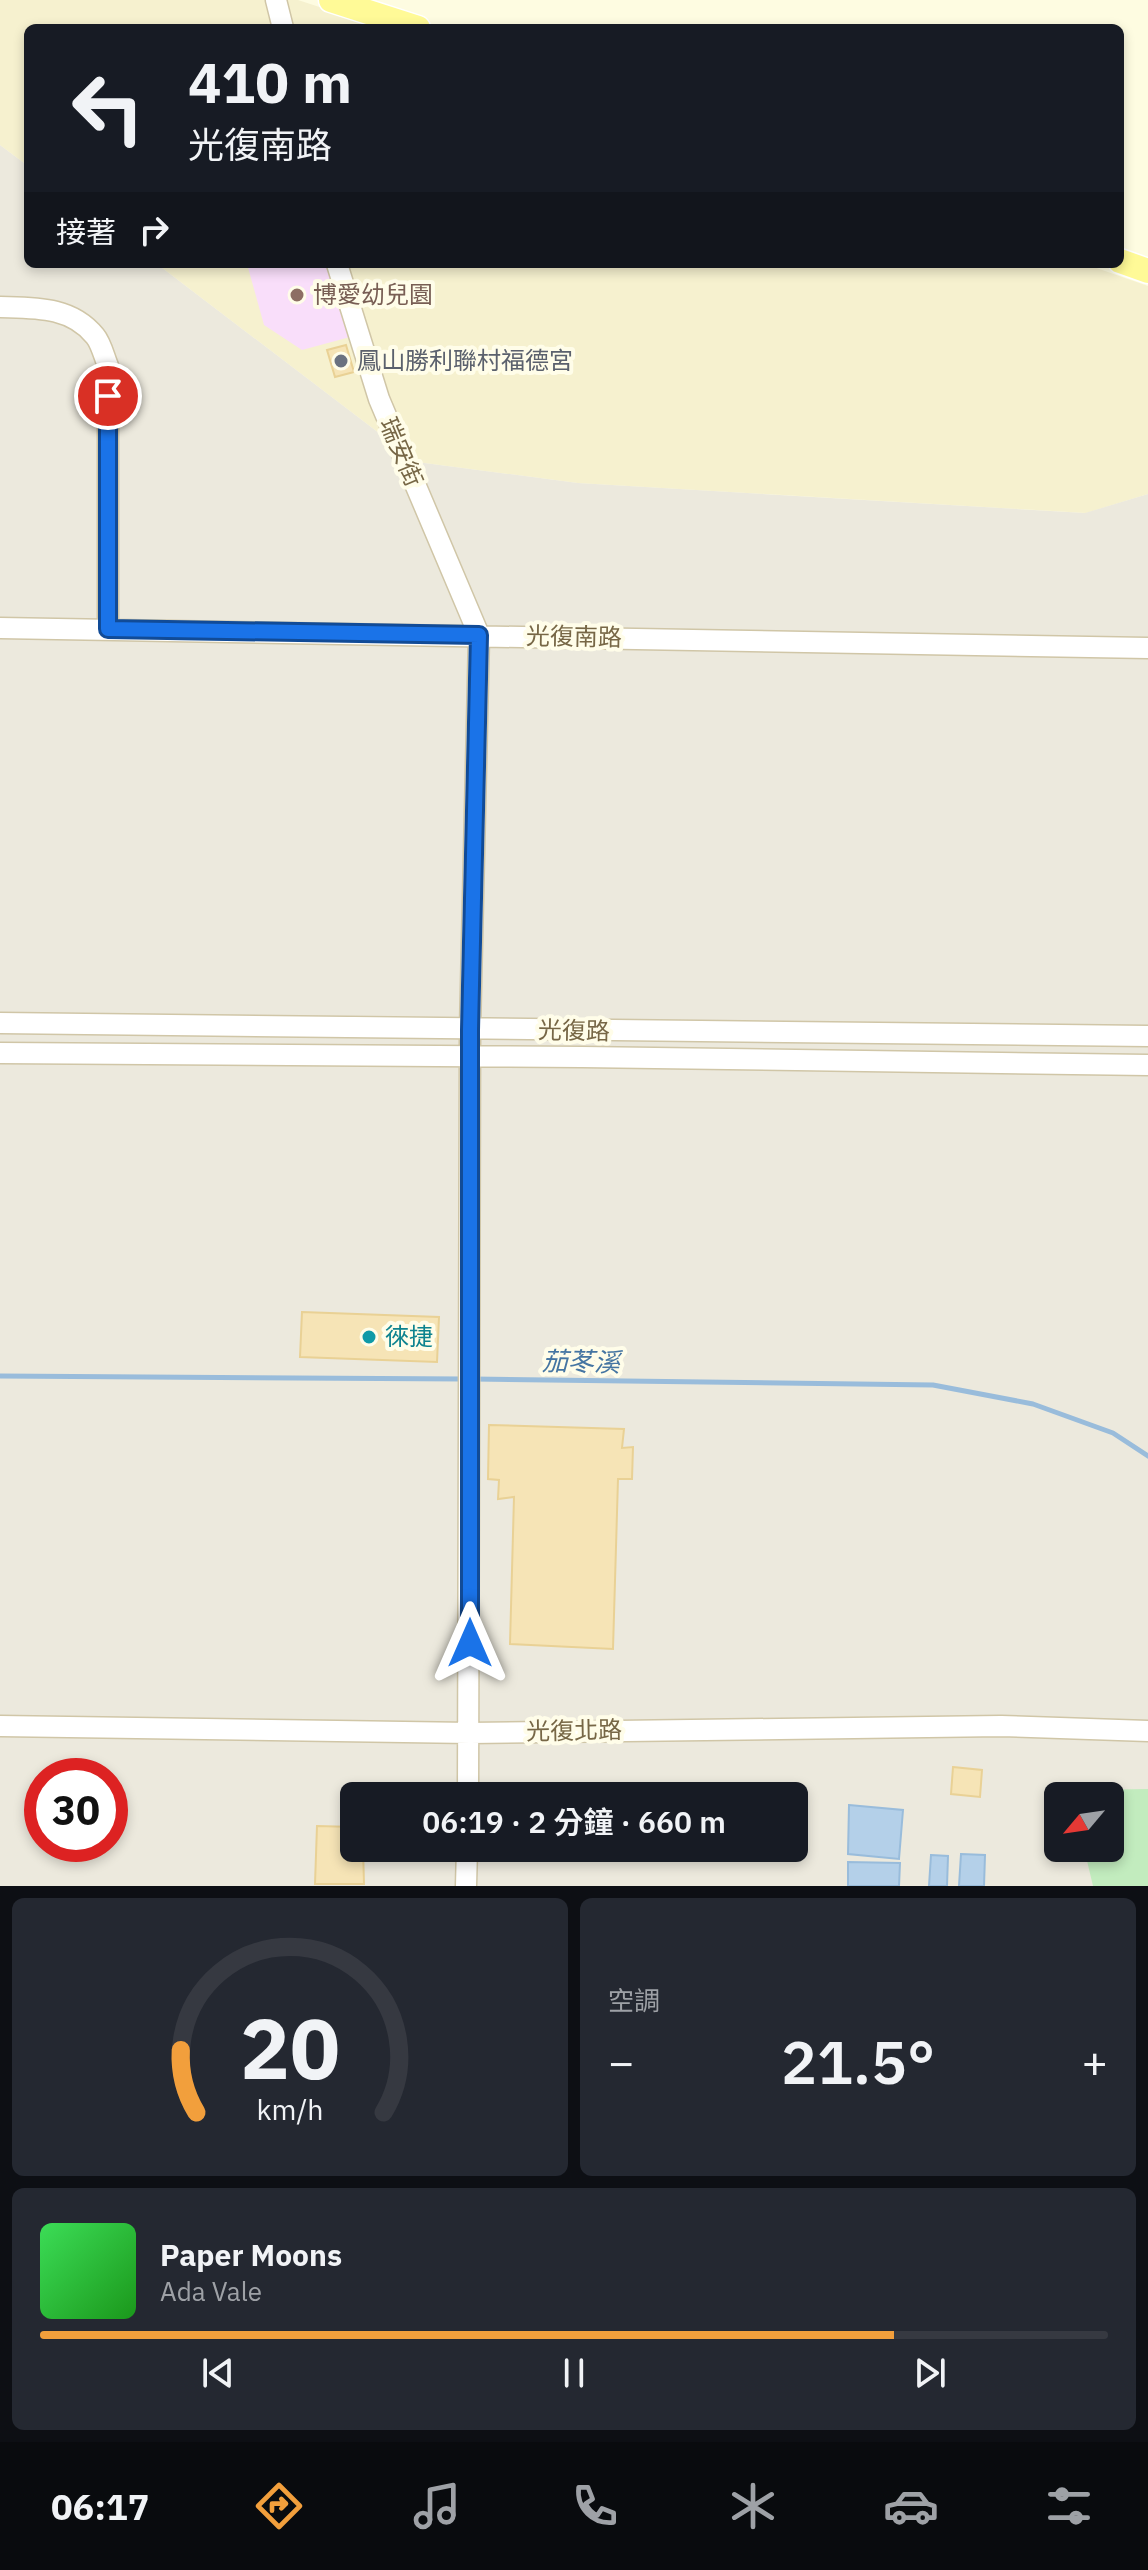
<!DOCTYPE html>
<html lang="zh-TW">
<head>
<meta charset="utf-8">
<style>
	:root { --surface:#171b24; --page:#242831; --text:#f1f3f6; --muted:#9ea1a6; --line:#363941; --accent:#f29f3c }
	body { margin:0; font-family:"IBM Plex Sans","Noto Sans TC",sans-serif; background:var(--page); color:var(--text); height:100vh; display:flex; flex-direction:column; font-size:30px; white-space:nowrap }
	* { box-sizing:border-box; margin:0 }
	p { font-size:26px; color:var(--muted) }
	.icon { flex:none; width:44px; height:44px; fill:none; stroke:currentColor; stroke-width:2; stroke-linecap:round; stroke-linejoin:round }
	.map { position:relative; height:1886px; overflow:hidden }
	.drawer { display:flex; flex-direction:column; gap:12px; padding:12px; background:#0d0f14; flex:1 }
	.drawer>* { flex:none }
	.hud { position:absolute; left:24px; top:24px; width:1100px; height:244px; border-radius:12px; box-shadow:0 4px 12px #0003; background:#171b24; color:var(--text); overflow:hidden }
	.needle { width:52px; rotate:241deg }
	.buttons { position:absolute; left:1044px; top:1782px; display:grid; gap:16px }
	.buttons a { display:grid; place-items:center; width:80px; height:80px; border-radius:12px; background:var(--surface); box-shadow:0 4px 12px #0003; font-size:40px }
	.speed { position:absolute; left:24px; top:1758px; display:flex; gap:16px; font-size:40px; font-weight:700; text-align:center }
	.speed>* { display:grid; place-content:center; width:104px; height:104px; border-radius:50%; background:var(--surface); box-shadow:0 4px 12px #0003; line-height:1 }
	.speed .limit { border:12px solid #d22; background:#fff; color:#111 }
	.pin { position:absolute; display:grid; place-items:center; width:68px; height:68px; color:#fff; margin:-34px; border:4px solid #fff; border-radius:50%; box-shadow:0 2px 8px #0007 }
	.me { position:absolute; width:88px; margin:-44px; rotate:0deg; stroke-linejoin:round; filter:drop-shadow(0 0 6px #0008) }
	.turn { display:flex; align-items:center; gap:28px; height:168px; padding:0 32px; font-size:36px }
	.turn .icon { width:104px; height:104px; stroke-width:2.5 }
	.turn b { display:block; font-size:56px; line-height:68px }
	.then { display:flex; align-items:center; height:76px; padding:0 32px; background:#0003; gap:16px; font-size:30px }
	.big { font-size:60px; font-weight:600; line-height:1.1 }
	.drawer .tile { flex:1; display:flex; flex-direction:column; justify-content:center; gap:12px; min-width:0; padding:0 28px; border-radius:12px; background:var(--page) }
	.drawer .dial { align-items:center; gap:0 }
	.dial svg { height:208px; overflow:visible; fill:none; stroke:var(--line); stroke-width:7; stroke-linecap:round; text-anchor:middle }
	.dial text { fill:var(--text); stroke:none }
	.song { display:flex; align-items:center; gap:24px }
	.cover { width:96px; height:96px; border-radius:12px; background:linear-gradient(135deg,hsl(130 70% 55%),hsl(120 70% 35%)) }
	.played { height:8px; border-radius:4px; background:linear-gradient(90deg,var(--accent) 80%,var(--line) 80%) }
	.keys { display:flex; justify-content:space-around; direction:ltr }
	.heat { display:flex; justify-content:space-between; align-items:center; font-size:44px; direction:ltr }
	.drawer .tiles { flex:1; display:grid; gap:12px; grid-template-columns:1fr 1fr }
	.tile:last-child { grid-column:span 2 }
	.trip { position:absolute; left:340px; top:1782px; width:468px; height:80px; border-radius:12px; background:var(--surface); box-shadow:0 4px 12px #0003; font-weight:600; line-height:80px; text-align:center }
	.tabs { display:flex; height:128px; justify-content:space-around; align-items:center; background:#090b0e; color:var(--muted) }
	.tabs .icon { width:56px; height:56px }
	.tabs .active { color:var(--accent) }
	.tabs b { font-size:36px; color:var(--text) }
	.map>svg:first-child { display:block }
</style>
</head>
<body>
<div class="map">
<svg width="1148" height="1886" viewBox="0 0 1148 1886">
	<rect width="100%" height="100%" fill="#fefce1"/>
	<path fill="#f6f1cf" d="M0 0H298L384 28H28V166L0 145Z
		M157 264H1085L1148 286V494L1086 513 578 483 417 462Z"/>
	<path fill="#ece9dd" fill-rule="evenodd" d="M0 145 28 166V264H157L417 462 578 483 1085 513 1148 494V1886H0ZM42 1776H110V1844H42ZM354 1796H794V1848H354ZM1058 1796H1110V1848H1058Z"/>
	<path fill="#f9defa" d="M247 264H330L350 337 302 350 264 325Z"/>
	<path fill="#c2ecbe" d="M1148 1789V1886H1093L1084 1848H1110V1796H1083V1790Z"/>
	<path fill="#b4d0e9" stroke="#99bcdb" stroke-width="2" d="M849 1805 903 1810 899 1859 848 1854Z
		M961 1854 985 1855 984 1886H959Z
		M931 1855 948 1856 947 1886H929Z
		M848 1862 900 1863 899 1886H848Z"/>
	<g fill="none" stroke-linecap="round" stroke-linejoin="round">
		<path stroke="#99bcdb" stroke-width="5" d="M0 1376 463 1379
			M473 1379 933 1385 1033 1404 1113 1433 1148 1456"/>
	</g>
	<path fill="#f6e4b6" stroke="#e9d195" stroke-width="2" d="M346 345 354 372 335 377 327 350Z
		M302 1312 439 1317 437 1362 300 1357Z
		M489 1425 624 1429 622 1448 633 1447 632 1479H618L613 1649 510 1644 514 1497 498 1499 499 1480 488 1479Z
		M953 1767 982 1770 980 1797 951 1794Z
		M317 1826 354 1827V1848H363L364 1884H315Z"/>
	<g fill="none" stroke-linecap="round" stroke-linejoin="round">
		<g stroke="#d0c6a7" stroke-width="23">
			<path id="minor" d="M276 0 283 28
				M337 264 379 399 479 635 470 1030 468 1796
				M0 307C34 308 71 306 95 336 101 343 104 356 108 366V629
				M0 628 1148 648
				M0 1023 1148 1036
				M0 1053 582 1057 1148 1065
				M0 1726 470 1733 1001 1726 1148 1731
				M466 1886 467 1848"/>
		</g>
		<g stroke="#fff" stroke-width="27">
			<path id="major" d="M331 0 418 28
				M1120 261 1148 271"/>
		</g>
		<use href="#minor" stroke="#fff" stroke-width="20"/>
		<use href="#major" stroke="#fffa97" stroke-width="24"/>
	</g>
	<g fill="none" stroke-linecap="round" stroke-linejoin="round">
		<g stroke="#114b97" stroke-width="20">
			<path id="route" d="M108 396V629L479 635 470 1030V1643"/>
		</g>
		<use href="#route" stroke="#1a73e8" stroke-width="14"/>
	</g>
	<circle fill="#8d6e63" stroke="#fffde9" stroke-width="3" cx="297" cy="295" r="8"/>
	<circle fill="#6b7280" stroke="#fffde9" stroke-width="3" cx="341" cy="361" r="8"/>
	<circle fill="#0f9aa8" stroke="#fffde9" stroke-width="3" cx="369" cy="1337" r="8"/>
	<g text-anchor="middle" stroke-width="8" stroke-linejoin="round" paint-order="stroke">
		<g font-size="24" fill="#785e54" stroke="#fffde9" text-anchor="start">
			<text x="313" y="303">博愛幼兒園</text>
		</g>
		<g font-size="24" fill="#5b616d" stroke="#fffde9" text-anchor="start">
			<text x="357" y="369">鳳山勝利聯村福德宮</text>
		</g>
		<g font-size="24" fill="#776746" stroke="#fffde9">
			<text transform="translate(401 452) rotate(67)" y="8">瑞安街</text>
			<text transform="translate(574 637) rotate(1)" y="8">光復南路</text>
			<text transform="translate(574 1031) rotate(1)" y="8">光復路</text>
			<text transform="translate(574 1731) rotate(-1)" y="8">光復北路</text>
		</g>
		<g font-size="24" fill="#0d838f" stroke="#fffde9" text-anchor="start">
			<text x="385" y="1345">徠捷</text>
		</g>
		<g font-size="26" font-style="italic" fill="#4575a2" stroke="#fffde9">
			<text transform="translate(581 1362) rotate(1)" y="9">茄苳溪</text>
		</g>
	</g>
</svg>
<div class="buttons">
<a><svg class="needle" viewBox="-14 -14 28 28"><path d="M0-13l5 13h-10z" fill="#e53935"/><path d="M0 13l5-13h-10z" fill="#9ea1a6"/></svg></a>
</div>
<div class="speed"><div class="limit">30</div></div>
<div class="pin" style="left:108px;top:396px;background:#d93025"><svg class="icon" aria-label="arrive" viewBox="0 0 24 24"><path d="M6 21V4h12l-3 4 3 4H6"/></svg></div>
<svg class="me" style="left:470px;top:1643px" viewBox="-20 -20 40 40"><path d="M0-17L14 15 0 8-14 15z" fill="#1a73e8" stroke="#fff" stroke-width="4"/></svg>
<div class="trip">06:19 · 2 分鐘 · 660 m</div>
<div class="hud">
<div class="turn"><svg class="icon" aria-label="left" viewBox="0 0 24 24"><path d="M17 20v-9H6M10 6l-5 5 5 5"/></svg><div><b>410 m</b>光復南路</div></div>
<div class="then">接著<svg class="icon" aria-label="right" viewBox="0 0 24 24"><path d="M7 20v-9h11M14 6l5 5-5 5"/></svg></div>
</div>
</div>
<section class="drawer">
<div class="tiles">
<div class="tile dial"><svg viewBox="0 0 100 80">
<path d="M14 69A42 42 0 1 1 86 69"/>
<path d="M14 69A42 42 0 0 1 8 45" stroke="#f29f3c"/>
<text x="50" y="56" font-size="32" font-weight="700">20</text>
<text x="50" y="72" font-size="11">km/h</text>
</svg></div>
<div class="tile"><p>空調</p>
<div class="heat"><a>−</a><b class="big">21.5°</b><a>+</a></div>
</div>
<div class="tile">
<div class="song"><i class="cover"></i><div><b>Paper Moons</b><p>Ada Vale</p></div></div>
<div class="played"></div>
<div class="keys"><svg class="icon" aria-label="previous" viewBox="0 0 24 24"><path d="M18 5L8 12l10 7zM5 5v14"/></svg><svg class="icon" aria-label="pause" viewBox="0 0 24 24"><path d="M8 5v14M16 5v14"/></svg><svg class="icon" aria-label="next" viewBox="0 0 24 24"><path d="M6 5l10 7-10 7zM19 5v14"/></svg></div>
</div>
</div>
</section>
<nav class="tabs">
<b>06:17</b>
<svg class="icon active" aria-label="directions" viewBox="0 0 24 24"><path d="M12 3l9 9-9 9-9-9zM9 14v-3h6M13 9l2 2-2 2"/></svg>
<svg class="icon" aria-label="music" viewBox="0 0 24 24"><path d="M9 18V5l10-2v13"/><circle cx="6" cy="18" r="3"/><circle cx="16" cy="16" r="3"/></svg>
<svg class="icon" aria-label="phone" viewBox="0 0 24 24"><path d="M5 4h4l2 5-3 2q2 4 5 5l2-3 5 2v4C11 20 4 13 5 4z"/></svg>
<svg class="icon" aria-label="climate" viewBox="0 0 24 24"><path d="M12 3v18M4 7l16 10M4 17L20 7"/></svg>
<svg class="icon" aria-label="car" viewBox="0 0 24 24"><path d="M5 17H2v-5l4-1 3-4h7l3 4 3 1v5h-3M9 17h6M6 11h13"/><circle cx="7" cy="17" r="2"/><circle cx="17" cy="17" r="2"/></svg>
<svg class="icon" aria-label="filters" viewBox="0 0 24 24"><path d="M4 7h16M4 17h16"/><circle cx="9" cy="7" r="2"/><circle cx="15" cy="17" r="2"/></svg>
</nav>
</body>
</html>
